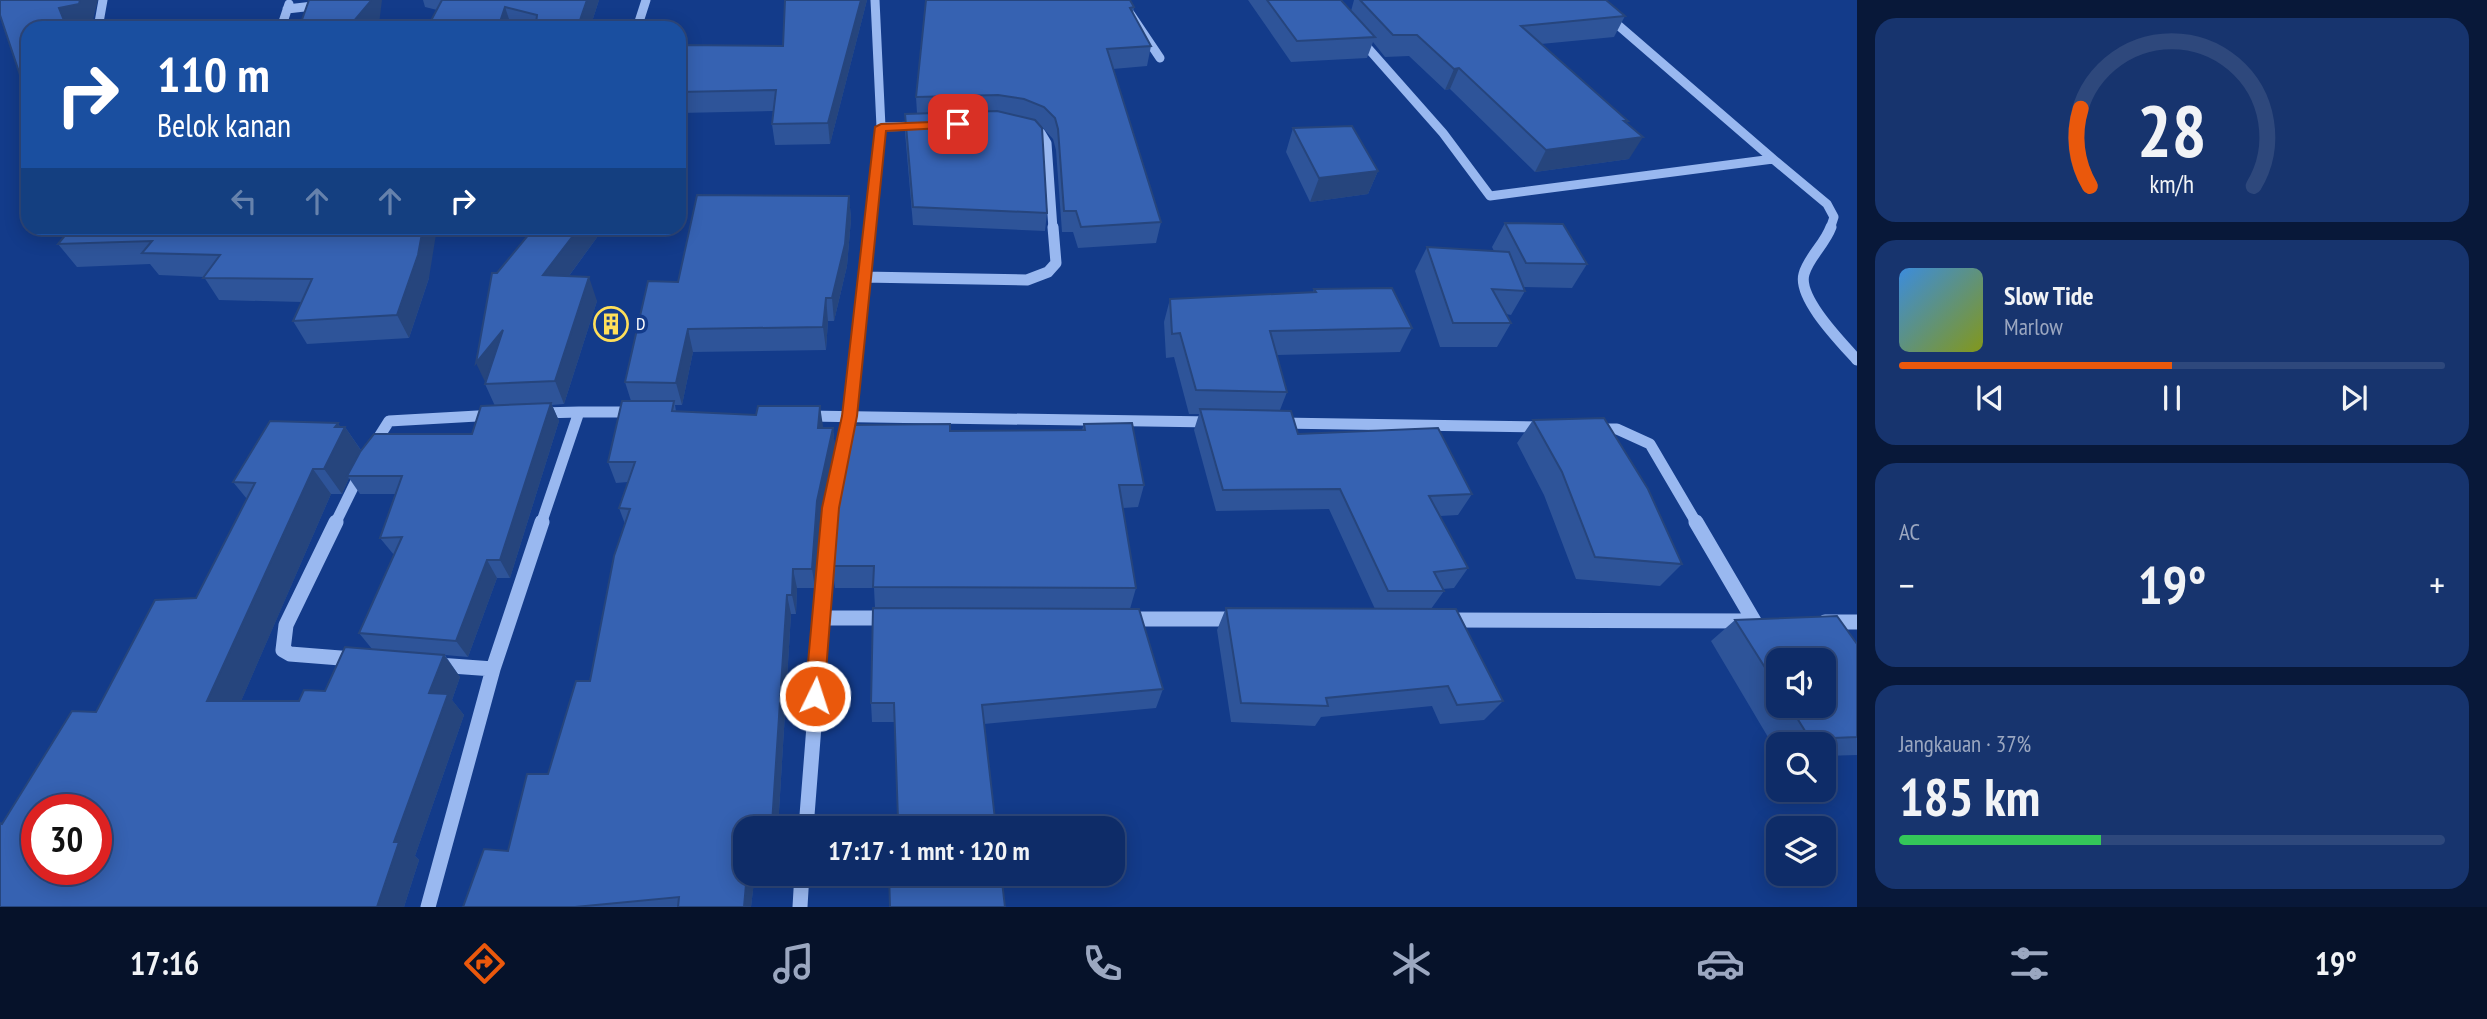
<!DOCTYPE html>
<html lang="id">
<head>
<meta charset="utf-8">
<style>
	:root { --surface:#0e2c68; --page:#17346e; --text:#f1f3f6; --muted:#9ba7c0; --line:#2e487c; --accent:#ea580c }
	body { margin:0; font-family:"PT Sans Narrow",sans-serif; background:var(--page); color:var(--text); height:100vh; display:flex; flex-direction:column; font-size:26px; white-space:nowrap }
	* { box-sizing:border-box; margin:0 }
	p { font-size:23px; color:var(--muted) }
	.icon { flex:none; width:38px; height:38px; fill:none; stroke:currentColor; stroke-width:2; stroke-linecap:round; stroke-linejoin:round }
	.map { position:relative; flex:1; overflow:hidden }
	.side { display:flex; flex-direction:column; gap:18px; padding:18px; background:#081839; width:630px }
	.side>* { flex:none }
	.guide { position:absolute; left:21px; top:21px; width:665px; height:214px; border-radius:21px; box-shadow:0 4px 18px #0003,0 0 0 2px var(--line); background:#1a4fa0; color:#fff; overflow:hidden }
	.controls { position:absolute; left:1766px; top:648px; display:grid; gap:14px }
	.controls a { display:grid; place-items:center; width:70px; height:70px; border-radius:14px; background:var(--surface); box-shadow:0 4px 18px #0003,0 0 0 2px var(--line); font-size:35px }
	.speed { position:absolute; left:21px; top:794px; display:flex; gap:14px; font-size:35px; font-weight:700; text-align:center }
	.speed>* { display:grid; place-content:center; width:91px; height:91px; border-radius:50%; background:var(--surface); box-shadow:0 4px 18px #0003,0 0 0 2px var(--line); line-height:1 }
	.speed .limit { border:10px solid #d22; background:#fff; color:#111 }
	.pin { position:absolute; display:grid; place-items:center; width:60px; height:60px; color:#fff; margin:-30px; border-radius:14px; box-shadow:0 4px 10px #0006 }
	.me { position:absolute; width:77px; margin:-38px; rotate:4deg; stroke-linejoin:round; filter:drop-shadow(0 0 5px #0008) }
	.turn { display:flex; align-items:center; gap:24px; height:147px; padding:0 21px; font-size:32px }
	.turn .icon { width:91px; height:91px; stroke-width:2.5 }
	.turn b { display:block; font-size:49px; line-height:60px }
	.lanes { display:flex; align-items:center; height:66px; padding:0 21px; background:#0003; justify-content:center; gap:35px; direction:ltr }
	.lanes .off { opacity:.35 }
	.big { font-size:52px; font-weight:700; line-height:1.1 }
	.side .card { flex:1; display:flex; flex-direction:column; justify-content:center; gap:10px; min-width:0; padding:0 24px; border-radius:21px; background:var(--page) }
	.side .dial { align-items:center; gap:0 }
	.dial svg { height:182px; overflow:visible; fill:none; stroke:var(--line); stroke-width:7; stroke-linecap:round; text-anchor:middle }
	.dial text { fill:var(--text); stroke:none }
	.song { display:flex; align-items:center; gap:21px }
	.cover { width:84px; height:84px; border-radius:10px; background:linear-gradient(135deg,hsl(210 70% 55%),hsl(70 70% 35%)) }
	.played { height:7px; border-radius:4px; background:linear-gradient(90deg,var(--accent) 50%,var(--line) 50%) }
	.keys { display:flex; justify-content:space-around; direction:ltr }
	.heat { display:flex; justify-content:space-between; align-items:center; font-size:38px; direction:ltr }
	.charge { height:10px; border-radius:5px; background:linear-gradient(90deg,#34c759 37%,var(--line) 0) }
	.trip { position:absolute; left:733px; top:816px; width:392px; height:70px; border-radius:21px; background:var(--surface); box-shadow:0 4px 18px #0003,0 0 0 2px var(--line); font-weight:700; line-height:70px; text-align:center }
	.menu { display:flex; height:112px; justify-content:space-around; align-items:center; background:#06122a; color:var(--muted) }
	.menu .icon { width:49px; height:49px }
	.menu .active { color:var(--accent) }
	.menu b { font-size:32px; color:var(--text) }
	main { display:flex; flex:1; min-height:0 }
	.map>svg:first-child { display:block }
</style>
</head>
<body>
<main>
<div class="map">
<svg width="1857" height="907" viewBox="0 0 1857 907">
	<rect width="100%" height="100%" fill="#133b8a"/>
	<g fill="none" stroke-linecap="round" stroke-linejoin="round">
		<path stroke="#99b8f0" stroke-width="9" d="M1121 0 1160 58
			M1589 0 1773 159
			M287 9 322 5
			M98 28 103 0
			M281 28 289 4
			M637 28 646 0
			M1359 38 1443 133 1490 196 1773 159 1827 204 1834 217 1830 229
			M881 127 921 126
			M1030 127 1041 133 1047 143 1053 229
			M870 229 881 127 875 0"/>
		<path stroke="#99b8f0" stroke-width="11" d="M1831 227C1825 244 1808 258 1804 274 1797 298 1842 343 1857 360
			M863 277 1027 280 1048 272 1056 263 1053 227
			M541 413 579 412
			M807 416 1212 422
			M1279 423 1544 427
			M1594 429H1617L1650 444 1697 524
			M372 448 389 421 495 415
			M335 524 361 471
			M541 524 579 412H634
			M830 524 849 416 870 227"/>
		<path stroke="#99b8f0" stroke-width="15" d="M336 522 286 625 283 650 290 654 353 659
			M1696 522 1754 621
			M820 618H890
			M1128 619H1236
			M1447 620 1751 621
			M1825 622H1857
			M438 665 493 669
			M806 828 830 522
			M428 907 493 669 542 522
			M800 907 802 873"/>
	</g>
	<path fill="#2e5499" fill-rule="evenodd" d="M423 0H599L590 28H427L437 10 425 7Z
		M785 0H867L830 144 775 145 772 124 773 111 679 113V45L783 46Z
		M926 0 1134 7 1133 14 1151 46 1147 66 1113 69 1161 222 1156 243 1078 248 1073 232H1062L1056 150 1053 139 1042 127 1047 213 1045 231 913 225 905 132V114L917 113 916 97Z
		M1248 0H1341L1351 11 1354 0H1606L1625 16 1614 37 1541 44 1628 121 1627 123 1629 159 1535 172 1450 89 1445 90 1409 56 1385 57 1373 42 1367 58 1291 62Z
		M1293 128 1378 171 1368 194 1310 202 1286 152Z
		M849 196 851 219 847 266 834 321H828L826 350 693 352 682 405H675L676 411 823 426 822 428H833L835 449 820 521 815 588H797L796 614H791L778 828H746V873H755L751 907H463L508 851 548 774 590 681 625 524 619 508 628 482 616 483 608 462 631 401 625 382 678 282Z
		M1505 223 1587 264 1572 288 1523 287 1525 291 1511 315 1506 314 1511 323 1497 347H1440L1415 271 1427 247 1494 251 1492 247Z
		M71 228 429 278 409 338 307 344 293 321 302 302 219 300 204 277 159 275 150 264 77 267 58 244Z
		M534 228H595L598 236 569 276 597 301 564 404 552 405 559 421 510 578H497L468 657 445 655 460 677 452 700 464 715 415 856 419 860 404 907H0L2 824 96 712 196 598 247 499 233 482 338 423 340 427H345L361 450 472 434 495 406 485 384 497 273ZM349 478 360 494H396L380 538 394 555 359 633 372 649 325 691 299 701H241L331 494H342Z
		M1314 289 1412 328 1400 352 1277 355 1287 392 1280 410 1298 434 1472 494 1458 515 1440 516 1468 568 1454 588 1443 589 1444 591 1431 609 1503 701 1484 720 1440 724 1432 706 1321 717 1315 726 1231 722 1217 630 1226 608 1375 609 1329 509 1216 511 1194 430 1199 414H1189L1174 357 1166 358 1164 322 1170 299 1313 292Z
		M1533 420 1682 564 1660 586 1576 579 1544 495 1517 443Z
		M1084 424 1144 485 1138 507 1123 508 1136 588 1130 609 1163 689 1156 708 984 724 898 820 895 722H872L871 703 875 608 874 588H835L832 566 950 431 1082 430Z
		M1735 620 1857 644V755L1824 756V744H1778V754L1711 641ZM1778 660 1824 705H1778Z"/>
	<path fill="#26457d" d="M80 0H98L92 24 67 28 59 8Z
		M371 0H382L379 24 376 28H348Z
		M587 0H599L590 28H581L579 23Z
		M861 0H867L830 144 828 123Z
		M505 7 512 28H498Z
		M1459 68 1450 89 1445 90 1454 69Z
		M1643 137 1629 159 1535 172 1546 150Z
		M1378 171 1368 194 1310 202 1319 178Z
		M849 196 851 219 847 266 834 321 832 298Z
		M423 228H437L429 278 409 338 397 315Z
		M579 228H595L598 236 552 299 543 275Z
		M589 277 597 301 564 404 555 381Z
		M826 298 828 321 826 350 823 327Z
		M688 329 693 352 682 405 676 383Z
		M503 330 486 384 476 363Z
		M551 403 559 421 510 578 500 560Z
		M820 406 823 426 820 449 818 428Z
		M338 423 343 432 345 427 362 452 347 476 349 478 342 494 324 469 335 427Z
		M833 428 835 449 820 521 815 588 812 569 817 501Z
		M313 469 331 494 232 722 207 701Z
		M487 560 497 578 468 657 456 641Z
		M793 569 797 588 796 614 792 595Z
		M787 595 791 614 778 828H773L772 824Z
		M444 655 460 677 452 700 464 715 415 856 419 860 404 907H377L394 842 429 693Z
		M747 873H755L751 907H744Z"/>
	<path fill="#3662b2" stroke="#26457d" stroke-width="2" fill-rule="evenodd" d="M0 0H80L79 4 59 8 67 28H28V99L0 15Z
		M309 0H371L370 2 348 28H299Z
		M442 0H587L579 23 536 24 537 15 505 7 498 28H427Z
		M785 0H861L828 123 772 124 776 90 679 92V45L783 46Z
		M926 0H1130L1134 7 1130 8 1151 46 1107 49 1161 222 1081 227 1076 211H1064L1058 129 1055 118 1044 107 1024 99 998 95 916 97Z
		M1267 0H1341L1375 37 1297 41Z
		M1360 0H1606L1625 16 1521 26 1628 121H1624L1643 137 1546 150 1459 68 1454 69 1417 35H1393Z
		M997 111 1035 120 1042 128 1047 213 913 207 905 114Z
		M1352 126 1378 171 1319 178 1293 128Z
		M697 195 849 196 845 244 832 298H826L823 327 688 329 676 383 625 382 648 281 678 282Z
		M1505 223 1563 224 1587 264 1526 263Z
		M71 228H423L418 255 397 315 293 321 312 279 203 278 220 255 142 253 152 241 58 244Z
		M534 228H579L543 275 589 277 555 381 485 384 503 330 476 363 492 273H497Z
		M1427 247 1509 252 1525 291 1492 289 1511 323H1453Z
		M1392 288 1412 328 1270 331 1287 392 1196 390 1180 333 1172 334 1170 299 1316 292 1314 289Z
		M622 401H674L672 411 756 415 758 406H820L818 428H833L817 501 812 569H793L792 595H787L772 824H753L752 828H746V873H747L744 907H678L679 897 575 907H463L484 849 508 851 527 774H548L576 681H590L614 556 630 509 619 508 635 462H608Z
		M551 403 500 560H487L456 641 359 633 402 537 380 538 402 476H347L360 452 374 434H472L481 406Z
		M1200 409 1291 411 1298 434 1438 428 1472 494 1429 496 1468 568 1434 572 1444 591H1388L1340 489 1223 490Z
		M1604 418 1648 489 1682 564 1595 557 1562 472 1533 420Z
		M270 421 338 423 335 427H345L324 469H313L207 701H299L304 690 325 691 345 647 444 655 429 693 448 694 394 842H399L377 907H0V823L2 824 72 711 96 712 155 600 196 598 255 483 233 482ZM37 810H96V870H37Z
		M1132 423 1144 485H1119L1136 588 873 587 874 566H832L837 496 850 425 950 424V431L1085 430 1084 424Z
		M873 608 1139 609 1163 689 982 705 996 828H887V821L898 820 894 703H871Z
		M1226 608 1456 609 1503 701 1457 705 1448 686 1326 698 1328 706 1241 703Z
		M1837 616 1857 644V737L1810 739 1789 705H1824V660H1778V688L1735 620Z
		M889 873H1001L1005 907H890Z"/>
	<path fill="#ea580c" stroke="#983908" stroke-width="2" d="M958 121 962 122V127L886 131 857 416 839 508 824 696 821 703 815 705 808 703 805 696 822 508 842 416 875 127 881 124Z"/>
	<defs>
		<g id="building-ring" transform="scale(1.75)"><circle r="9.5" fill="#133b8a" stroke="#ffdf59" stroke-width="1.5"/><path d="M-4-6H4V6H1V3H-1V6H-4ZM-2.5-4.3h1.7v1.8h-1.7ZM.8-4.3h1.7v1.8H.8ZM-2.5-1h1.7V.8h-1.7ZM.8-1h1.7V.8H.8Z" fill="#ffdf59"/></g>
	</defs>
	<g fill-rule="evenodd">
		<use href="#building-ring" x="611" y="324"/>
	</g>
	<g text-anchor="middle" stroke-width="7" stroke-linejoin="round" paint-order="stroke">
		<g font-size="18" fill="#fff" stroke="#133b8a" text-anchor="start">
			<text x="636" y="330">D</text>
		</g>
	</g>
</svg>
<div class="controls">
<a><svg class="icon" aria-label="sound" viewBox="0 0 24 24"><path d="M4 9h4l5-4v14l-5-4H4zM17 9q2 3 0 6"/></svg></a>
<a><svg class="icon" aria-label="search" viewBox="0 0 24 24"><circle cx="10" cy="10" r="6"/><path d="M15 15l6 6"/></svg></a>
<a><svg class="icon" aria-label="layers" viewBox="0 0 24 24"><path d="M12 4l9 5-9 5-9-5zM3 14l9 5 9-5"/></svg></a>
</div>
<div class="speed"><div class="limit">30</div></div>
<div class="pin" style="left:958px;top:124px;background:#d93025"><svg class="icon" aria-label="arrive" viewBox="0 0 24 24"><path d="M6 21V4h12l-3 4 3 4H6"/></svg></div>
<svg class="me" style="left:815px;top:696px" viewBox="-20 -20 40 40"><circle r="17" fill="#ea580c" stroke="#fff" stroke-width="3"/><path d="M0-11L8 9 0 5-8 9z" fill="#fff"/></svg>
<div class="trip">17:17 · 1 mnt · 120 m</div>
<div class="guide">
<div class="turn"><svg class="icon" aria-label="right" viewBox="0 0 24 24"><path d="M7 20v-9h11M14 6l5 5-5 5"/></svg><div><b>110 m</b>Belok kanan</div></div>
<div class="lanes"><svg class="icon off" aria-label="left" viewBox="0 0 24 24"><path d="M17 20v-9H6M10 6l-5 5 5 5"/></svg><svg class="icon off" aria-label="ahead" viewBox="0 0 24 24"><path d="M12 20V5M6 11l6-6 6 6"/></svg><svg class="icon off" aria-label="ahead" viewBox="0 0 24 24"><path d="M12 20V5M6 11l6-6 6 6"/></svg><svg class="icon" aria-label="right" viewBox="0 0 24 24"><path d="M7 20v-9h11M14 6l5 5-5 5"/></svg></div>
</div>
</div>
<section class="side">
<div class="card dial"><svg viewBox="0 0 100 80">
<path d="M14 69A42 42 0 1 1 86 69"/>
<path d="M14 69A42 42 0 0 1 10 35" stroke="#ea580c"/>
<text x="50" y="56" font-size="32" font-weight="700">28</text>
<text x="50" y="72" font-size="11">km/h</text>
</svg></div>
<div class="card">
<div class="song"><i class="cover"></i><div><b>Slow Tide</b><p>Marlow</p></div></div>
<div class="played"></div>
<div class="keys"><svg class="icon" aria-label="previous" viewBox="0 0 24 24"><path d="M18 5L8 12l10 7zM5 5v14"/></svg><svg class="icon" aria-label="pause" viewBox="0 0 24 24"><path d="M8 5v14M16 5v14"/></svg><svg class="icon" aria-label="next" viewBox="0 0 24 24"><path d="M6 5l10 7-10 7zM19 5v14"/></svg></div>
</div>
<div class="card"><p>AC</p>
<div class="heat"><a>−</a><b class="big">19°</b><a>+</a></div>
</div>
<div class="card"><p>Jangkauan · 37%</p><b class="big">185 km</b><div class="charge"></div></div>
</section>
</main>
<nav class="menu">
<b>17:16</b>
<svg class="icon active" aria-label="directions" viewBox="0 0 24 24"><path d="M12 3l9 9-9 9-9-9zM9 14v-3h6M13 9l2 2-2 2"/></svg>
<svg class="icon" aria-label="music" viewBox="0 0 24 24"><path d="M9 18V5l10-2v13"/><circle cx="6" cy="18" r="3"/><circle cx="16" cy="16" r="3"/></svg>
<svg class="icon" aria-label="phone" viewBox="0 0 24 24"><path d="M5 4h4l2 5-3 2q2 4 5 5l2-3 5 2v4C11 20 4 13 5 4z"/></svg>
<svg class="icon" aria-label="climate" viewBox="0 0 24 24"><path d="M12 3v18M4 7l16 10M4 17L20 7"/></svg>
<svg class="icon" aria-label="car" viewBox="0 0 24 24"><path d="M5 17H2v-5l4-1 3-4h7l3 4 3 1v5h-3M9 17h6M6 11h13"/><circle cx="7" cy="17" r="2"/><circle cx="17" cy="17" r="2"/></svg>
<svg class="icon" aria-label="filters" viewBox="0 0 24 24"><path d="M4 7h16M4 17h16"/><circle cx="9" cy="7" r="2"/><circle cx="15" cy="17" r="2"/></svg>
<b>19°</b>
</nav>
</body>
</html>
